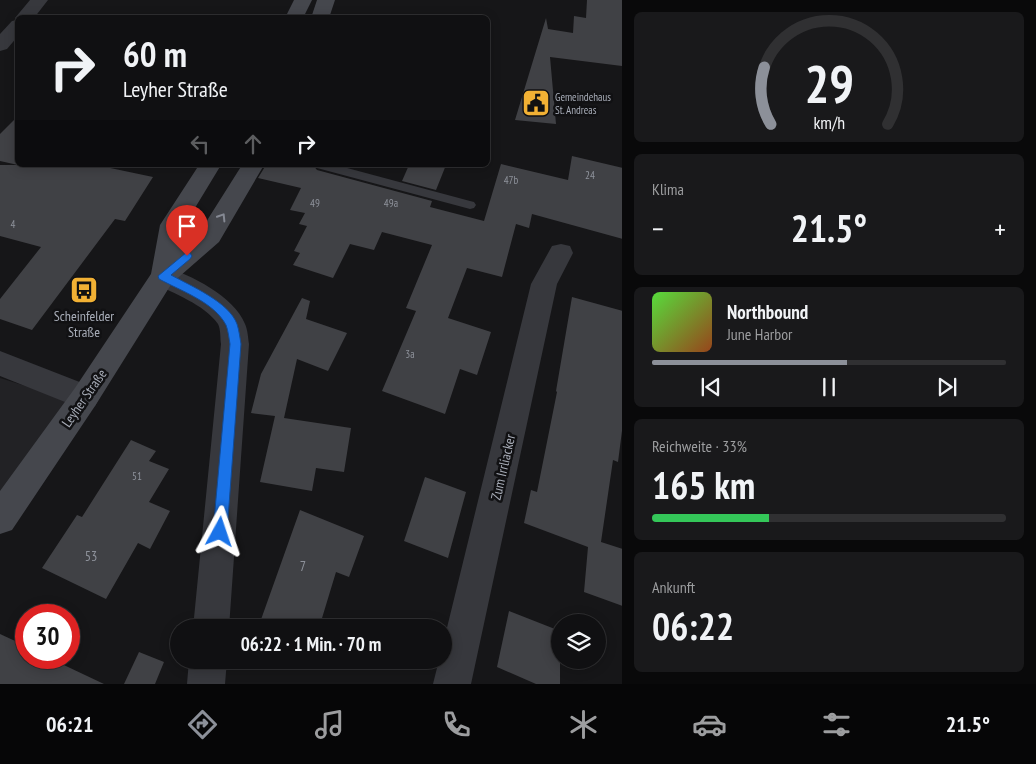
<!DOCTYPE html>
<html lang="de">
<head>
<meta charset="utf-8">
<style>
	:root { --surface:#101012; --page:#19191b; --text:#f1f3f6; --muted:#9c9d9f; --line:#303032; --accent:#8c9099 }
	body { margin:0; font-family:"PT Sans Narrow",sans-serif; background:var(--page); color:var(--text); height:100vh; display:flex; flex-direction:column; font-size:19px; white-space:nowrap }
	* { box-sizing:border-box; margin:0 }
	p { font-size:16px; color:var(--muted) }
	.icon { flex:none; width:28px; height:28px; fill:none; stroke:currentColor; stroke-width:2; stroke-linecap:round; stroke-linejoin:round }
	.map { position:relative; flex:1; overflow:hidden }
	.details { display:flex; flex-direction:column; gap:12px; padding:12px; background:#09090a; width:414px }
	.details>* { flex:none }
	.hud { position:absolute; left:15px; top:15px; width:475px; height:152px; border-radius:8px; box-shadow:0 2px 12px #0003,0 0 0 1px var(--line); background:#101012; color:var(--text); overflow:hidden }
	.controls { position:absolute; left:551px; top:614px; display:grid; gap:10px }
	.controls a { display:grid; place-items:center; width:55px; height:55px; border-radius:50%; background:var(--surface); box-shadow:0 2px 12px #0003,0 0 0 1px var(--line); font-size:25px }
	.speed { position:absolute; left:15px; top:604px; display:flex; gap:10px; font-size:25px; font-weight:700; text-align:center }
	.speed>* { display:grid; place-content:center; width:65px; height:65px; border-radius:50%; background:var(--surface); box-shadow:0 2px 12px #0003,0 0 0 1px var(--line); line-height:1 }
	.speed .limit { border:8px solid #d22; background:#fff; color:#111 }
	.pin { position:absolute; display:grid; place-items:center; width:42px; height:42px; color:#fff; margin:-51px -21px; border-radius:50% 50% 50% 0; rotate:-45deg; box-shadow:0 0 5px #0007 }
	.pin .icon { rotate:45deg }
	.me { position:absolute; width:55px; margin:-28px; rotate:5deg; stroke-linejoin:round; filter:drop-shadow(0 0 4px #0008) }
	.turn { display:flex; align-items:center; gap:18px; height:105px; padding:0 25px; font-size:22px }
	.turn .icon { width:65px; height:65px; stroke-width:2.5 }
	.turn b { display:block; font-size:35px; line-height:42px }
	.lanes { display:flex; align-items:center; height:48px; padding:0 25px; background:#0003; justify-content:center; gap:25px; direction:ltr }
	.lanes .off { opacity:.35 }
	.big { font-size:38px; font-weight:800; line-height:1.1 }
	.details .widget { flex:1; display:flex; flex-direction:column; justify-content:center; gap:8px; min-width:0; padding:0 18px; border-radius:8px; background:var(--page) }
	.details .dial { align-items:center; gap:0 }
	.dial svg { height:130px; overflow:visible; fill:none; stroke:var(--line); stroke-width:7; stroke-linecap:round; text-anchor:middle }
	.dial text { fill:var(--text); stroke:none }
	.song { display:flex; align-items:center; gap:15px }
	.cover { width:60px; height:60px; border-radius:8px; background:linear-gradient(135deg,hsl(110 70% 55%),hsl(20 70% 35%)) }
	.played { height:5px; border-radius:2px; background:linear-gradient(90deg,var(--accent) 55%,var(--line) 55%) }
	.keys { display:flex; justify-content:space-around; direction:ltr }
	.heat { display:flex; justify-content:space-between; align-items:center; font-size:28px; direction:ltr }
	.charge { height:8px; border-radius:4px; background:linear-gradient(90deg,#34c759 33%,var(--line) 0) }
	.trip { position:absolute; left:170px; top:619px; width:282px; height:50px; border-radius:25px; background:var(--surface); box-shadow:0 2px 12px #0003,0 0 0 1px var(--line); font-weight:800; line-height:50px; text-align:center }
	.tabs { display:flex; height:80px; justify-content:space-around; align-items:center; background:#060607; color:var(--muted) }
	.tabs .icon { width:35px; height:35px }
	.tabs .selected { color:var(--accent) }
	.tabs b { font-size:22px; color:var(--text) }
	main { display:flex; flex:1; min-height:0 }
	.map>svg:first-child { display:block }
</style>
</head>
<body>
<main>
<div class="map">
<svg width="623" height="684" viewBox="0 0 623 684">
	<rect width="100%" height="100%" fill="#161618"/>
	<path fill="#222225" d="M0 378 83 404 0 524Z"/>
	<path fill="#404145" d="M587 0H623V66L550 57 556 124 515 120 546 18 548 29 573 33 574 16 586 18Z
		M18 116V165L0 161V134Z
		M572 156 623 168V239L532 214 529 228 516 224 502 277 467 268 448 318 491 332 477 375 460 369 445 414 382 391 416 311 406 308 432 245 382 232 374 250 350 244 333 278 293 265 300 253 294 251 307 226 299 224 305 213 290 210 301 188 258 178 266 165H313L317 170 432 201 430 207 484 221 501 164 568 180Z
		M0 165H96L153 177 125 221 115 219 32 330 0 319V299L41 247 0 236Z
		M409 165H446L436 190 402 181Z
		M572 297 623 311V423L618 462 613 460 601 542 623 549V606L584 592 588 547 524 523 531 490 537 492 557 392 556 391Z
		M302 298 310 301 306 319 347 333 328 371 297 359 284 418 351 428 344 472 316 468 312 491 260 482 275 416 251 413 261 374Z
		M131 440 156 451 149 461 169 469 149 502 170 511 150 549 138 543 106 599 42 568 77 515 82 517Z
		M425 477 466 492 448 558 404 541Z
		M300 510 364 536 349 577 336 572 319 628H258Z
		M509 611 560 631V684H536L497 667Z
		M0 634 26 646V658H49L104 684H0Z
		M139 652 164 662 155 684H124Z"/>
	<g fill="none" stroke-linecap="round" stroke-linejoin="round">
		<path fill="#37383d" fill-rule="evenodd" d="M315 165H336L470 201 474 202 476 205 474 208 470 209 317 168Z"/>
		<path fill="#37383d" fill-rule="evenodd" d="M30 0H48L34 18H18V36L7 49 0 51V34L12 21 17 20 15 18Z
			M561 244 570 246 573 253 557 284 471 684H433L439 660H444V640L531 284 552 246Z
			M163 266C191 275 234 296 245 324 248 331 248 338 249 344L229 628H193L221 344C220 338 221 330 218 324 204 304 174 294 154 283L150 276 154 269Z
			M0 351 95 388 100 397 95 406 85 410 0 376Z
			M189 660H227L225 684H187Z"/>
		<path fill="#45474d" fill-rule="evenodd" d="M294 0H312L303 18H285Z
			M317 0H335L329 18H311Z
			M199 165H221L184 226 180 247 201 230 242 165H264L219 242 172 283 95 406 12 530 0 534V491L75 388 151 274 160 225Z"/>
	</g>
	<defs><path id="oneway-chevron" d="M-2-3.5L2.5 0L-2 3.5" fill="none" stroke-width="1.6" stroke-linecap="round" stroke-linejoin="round" transform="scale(1.25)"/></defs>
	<use stroke="#858993" href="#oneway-chevron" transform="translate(222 217) rotate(-58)"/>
	<path fill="#1a73e8" stroke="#114b97" d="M187 252 190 253 192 256 190 259 171 275C191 286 229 302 237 324 239 330 240 338 241 344L227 532 225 537 220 539 215 537 213 532 230 344C229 338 228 330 226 325 214 302 181 291 159 279L158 276Z"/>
	<defs>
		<g id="civic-square" transform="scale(1.4375)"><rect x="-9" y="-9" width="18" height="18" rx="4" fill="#f2b134" stroke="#111113"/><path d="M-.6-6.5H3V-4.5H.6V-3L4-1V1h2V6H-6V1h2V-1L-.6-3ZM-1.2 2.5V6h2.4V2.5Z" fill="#111"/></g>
		<g id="bus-square" transform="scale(1.4375)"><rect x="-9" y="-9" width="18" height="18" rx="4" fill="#f2b134" stroke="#111113"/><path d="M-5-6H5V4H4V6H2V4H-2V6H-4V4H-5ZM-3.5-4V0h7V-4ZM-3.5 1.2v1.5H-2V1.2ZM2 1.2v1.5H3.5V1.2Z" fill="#111"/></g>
	</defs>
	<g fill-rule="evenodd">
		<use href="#civic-square" x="536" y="103"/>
		<use href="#bus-square" x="84" y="290"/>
	</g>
	<g text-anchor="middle" stroke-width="5" stroke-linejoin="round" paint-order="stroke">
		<g font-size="11" fill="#a8adb8" stroke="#111113" text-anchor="start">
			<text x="555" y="101">Gemeindehaus<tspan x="555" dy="13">St. Andreas</tspan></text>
		</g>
		<g font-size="11" fill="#8e929b">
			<text x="590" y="179">24</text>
			<text x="511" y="184">47b</text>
			<text x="315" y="207">49</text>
			<text x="391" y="207">49a</text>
			<text x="13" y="228">4</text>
			<text x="410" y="358">3a</text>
			<text x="137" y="480">51</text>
		</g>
		<g font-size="14" fill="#a8adb8" stroke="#111113">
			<text x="84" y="321">Scheinfelder<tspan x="84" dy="16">Straße</tspan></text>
		</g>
		<g font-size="14" fill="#a8adb8" stroke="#111113">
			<text transform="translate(84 398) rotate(-55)" y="5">Leyher Straße</text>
			<text transform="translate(503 467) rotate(-77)" y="5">Zum Irrliacker</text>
		</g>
		<g font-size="14" fill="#8e929b">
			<text x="91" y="561">53</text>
			<text x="303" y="571">7</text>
		</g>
	</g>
</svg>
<div class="controls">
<a><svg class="icon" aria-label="layers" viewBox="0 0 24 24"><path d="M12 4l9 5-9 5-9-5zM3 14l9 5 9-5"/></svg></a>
</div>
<div class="speed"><div class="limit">30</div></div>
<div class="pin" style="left:187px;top:256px;background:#d93025"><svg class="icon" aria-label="arrive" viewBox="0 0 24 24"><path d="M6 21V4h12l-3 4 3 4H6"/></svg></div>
<svg class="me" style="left:220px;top:532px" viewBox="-20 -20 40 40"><path d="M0-17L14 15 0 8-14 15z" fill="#1a73e8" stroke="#fff" stroke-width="4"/></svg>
<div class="trip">06:22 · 1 Min. · 70 m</div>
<div class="hud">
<div class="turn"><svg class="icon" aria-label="right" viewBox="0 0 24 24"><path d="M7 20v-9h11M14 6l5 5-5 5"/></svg><div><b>60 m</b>Leyher Straße</div></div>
<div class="lanes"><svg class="icon off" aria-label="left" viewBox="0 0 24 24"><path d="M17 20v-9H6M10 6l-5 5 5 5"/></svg><svg class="icon off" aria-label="ahead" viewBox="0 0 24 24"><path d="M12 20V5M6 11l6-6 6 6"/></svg><svg class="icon" aria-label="right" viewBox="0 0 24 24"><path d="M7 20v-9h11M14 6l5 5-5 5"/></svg></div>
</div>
</div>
<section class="details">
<div class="widget dial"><svg viewBox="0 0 100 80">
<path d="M14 69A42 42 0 1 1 86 69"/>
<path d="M14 69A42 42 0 0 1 10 34" stroke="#8c9099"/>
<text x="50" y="56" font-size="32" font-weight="700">29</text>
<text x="50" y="72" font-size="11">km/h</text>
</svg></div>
<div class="widget"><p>Klima</p>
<div class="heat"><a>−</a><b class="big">21.5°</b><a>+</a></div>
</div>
<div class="widget">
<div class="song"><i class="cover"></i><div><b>Northbound</b><p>June Harbor</p></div></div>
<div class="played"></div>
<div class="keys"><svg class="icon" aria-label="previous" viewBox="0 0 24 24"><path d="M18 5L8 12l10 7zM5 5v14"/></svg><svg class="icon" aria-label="pause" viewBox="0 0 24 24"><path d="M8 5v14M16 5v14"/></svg><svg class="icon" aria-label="next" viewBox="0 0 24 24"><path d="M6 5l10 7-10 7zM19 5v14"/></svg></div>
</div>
<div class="widget"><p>Reichweite · 33%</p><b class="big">165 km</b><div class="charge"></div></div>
<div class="widget"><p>Ankunft</p><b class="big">06:22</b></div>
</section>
</main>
<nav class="tabs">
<b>06:21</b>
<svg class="icon selected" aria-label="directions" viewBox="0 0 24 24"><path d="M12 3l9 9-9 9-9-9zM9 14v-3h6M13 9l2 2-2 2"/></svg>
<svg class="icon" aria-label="music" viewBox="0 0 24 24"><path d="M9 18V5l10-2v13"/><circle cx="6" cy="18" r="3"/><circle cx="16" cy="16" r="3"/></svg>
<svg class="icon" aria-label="phone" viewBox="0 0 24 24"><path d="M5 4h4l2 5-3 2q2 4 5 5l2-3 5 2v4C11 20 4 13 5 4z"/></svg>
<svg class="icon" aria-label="climate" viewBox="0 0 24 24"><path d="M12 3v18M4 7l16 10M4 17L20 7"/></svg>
<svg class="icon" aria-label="car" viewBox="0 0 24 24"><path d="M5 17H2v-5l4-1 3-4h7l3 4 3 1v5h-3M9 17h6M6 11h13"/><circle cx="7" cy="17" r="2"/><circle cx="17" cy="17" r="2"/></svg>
<svg class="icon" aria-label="filters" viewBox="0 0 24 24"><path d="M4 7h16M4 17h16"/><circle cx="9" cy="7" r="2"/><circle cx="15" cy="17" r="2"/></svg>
<b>21.5°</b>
</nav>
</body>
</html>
